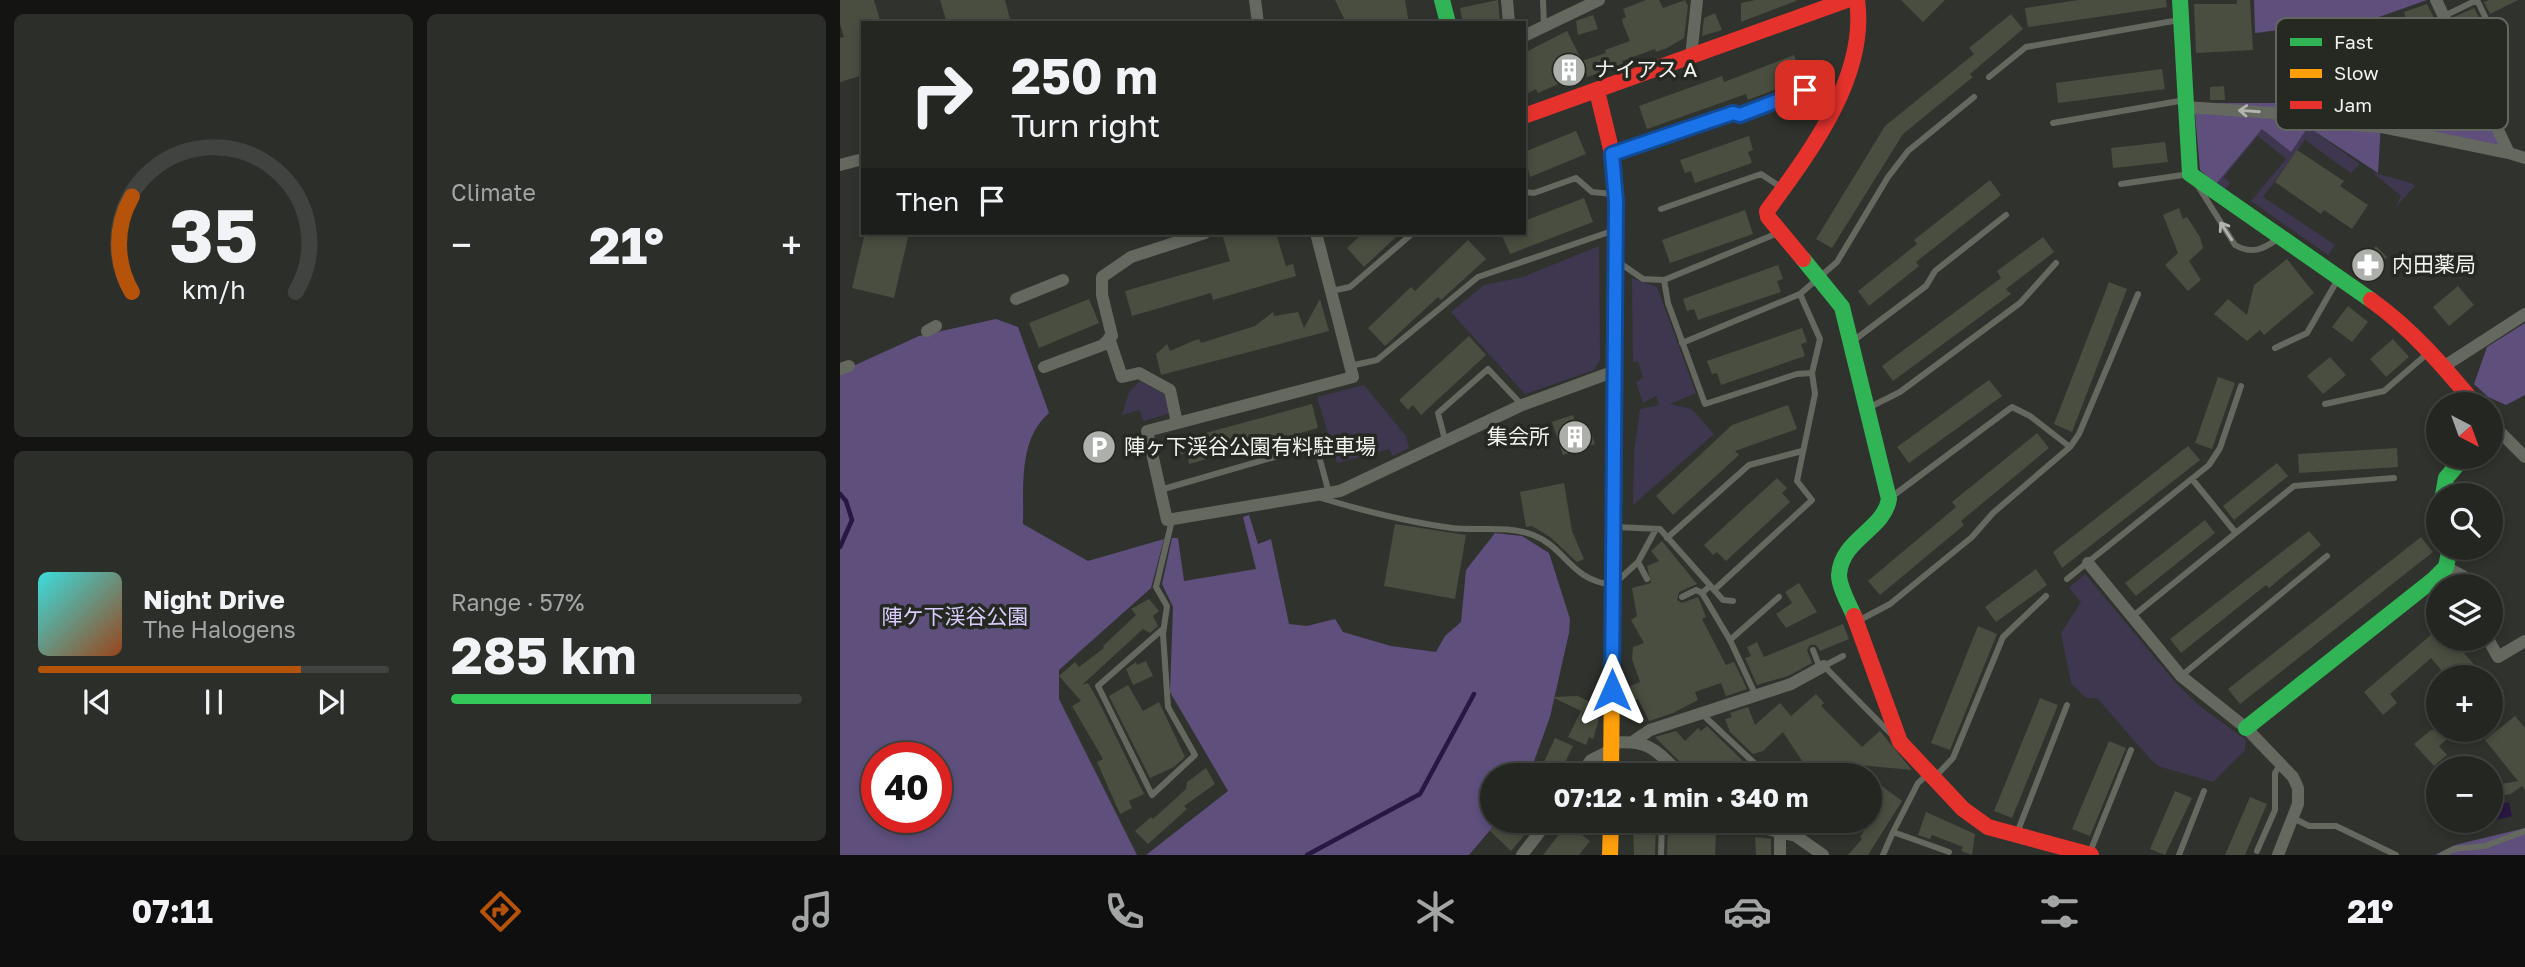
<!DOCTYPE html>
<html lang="en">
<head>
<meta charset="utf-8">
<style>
	:root { --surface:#242622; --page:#2c2e2a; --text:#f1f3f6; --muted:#a3a5a5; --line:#414340; --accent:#b45309 }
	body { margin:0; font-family:"Golos Text","Noto Sans JP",sans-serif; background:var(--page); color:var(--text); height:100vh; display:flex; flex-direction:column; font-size:26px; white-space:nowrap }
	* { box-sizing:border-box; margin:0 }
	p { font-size:23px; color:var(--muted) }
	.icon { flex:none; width:38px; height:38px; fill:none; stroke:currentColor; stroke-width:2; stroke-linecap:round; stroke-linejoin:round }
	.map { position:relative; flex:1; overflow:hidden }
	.drawer { display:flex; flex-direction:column; gap:14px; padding:14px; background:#141513; width:840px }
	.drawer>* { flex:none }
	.top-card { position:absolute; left:21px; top:21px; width:665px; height:214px; border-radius:0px; box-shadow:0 4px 10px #0003,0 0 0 2px var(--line); background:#242622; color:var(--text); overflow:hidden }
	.needle { width:46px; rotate:139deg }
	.tools { position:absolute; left:1586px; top:392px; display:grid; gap:14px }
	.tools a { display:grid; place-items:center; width:77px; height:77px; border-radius:50%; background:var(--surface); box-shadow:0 4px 10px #0003,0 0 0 2px var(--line); font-size:35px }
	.speed { position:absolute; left:21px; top:742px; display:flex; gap:14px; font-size:35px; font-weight:700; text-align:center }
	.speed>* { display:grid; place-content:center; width:91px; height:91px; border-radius:50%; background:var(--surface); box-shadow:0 4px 10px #0003,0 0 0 2px var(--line); line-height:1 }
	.speed .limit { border:10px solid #d22; background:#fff; color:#111 }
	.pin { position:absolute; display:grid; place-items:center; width:60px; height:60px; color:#fff; margin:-30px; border-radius:14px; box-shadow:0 4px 10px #0006 }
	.me { position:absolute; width:77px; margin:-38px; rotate:0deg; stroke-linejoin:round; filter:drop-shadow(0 0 5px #0008) }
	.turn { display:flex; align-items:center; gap:24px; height:147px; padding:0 35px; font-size:32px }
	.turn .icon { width:91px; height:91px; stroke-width:2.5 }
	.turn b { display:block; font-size:49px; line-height:60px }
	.then { display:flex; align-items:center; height:66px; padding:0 35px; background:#0003; gap:14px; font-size:26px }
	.big { font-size:52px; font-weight:700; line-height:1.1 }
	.drawer .card { flex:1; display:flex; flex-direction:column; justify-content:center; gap:10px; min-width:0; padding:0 24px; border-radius:10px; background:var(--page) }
	.drawer .dial { align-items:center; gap:0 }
	.dial svg { height:182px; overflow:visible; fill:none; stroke:var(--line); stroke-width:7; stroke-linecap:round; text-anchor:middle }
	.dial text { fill:var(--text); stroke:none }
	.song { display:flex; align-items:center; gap:21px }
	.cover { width:84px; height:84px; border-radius:10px; background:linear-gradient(135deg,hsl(180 70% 55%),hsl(20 70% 35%)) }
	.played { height:7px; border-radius:4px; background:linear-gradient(90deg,var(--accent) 75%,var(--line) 75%) }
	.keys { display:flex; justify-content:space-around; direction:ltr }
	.heat { display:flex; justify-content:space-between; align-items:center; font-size:38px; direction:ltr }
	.charge { height:10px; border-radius:5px; background:linear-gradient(90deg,#34c759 57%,var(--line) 0) }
	.drawer .tiles { flex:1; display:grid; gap:14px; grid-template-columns:repeat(2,1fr) }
	.trip { position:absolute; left:640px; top:763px; width:402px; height:70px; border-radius:35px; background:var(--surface); box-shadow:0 4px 10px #0003,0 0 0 2px var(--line); font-weight:700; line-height:70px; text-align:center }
	.menu { display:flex; height:112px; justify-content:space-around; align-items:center; background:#0e0f0e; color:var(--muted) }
	.menu .icon { width:49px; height:49px }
	.menu .active { color:var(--accent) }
	.menu b { font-size:32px; color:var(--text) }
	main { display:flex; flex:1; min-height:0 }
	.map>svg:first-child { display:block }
</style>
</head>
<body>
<main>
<section class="drawer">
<div class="tiles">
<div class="card dial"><svg viewBox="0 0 100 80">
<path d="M14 69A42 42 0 1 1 86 69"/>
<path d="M14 69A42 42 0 0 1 14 27" stroke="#b45309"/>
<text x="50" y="56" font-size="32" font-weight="700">35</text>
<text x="50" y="72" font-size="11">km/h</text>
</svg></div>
<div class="card"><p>Climate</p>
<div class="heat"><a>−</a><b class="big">21°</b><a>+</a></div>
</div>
<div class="card">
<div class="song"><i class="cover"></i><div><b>Night Drive</b><p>The Halogens</p></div></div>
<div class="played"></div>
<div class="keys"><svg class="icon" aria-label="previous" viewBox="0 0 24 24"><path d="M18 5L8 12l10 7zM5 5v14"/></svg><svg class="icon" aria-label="pause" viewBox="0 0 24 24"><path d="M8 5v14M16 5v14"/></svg><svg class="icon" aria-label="next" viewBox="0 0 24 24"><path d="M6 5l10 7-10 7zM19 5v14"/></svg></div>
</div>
<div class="card"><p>Range · 57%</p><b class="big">285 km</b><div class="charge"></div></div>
</div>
</section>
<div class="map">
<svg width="1685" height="855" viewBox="0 0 1685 855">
	<rect width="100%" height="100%" fill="#30322d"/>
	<path fill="#3f3750" d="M1468 127 1520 164 1511 173 1465 140 1423 197 1495 245 1488 255 1411 201 1446 159 1418 136 1384 177 1390 183 1385 190 1376 184 1422 129Z
		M1532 172 1571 183 1575 186 1555 208 1561 196Z
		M759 246 760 360 754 370 685 394 611 312 644 285 683 277Z
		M792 278 817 287 856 393 830 404 852 409 874 434 793 505 794 454 800 409 819 405 816 396 803 403 796 382 803 378 798 361 793 362Z
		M300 381 328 396 331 413 303 421 300 410 282 415 289 392Z
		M524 385 566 436 569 448 553 456 549 449 497 463 477 397Z
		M1245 574 1335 682 1357 704 1406 740 1405 750 1373 782 1321 767 1312 761 1257 698H1246L1231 683 1221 633 1241 602 1229 588Z"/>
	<path fill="#5e4f7d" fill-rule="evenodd" d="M1414 0H1587L1539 17 1517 45 1498 49 1488 24 1415 33Z
		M1513 56 1522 70 1548 80 1540 98 1543 104 1603 121 1644 109 1662 149 1541 123 1538 173 1468 127 1451 152 1422 129 1376 184 1360 170 1354 103H1438L1437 92 1487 83 1486 62Z
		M156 319 178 327 209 413C178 440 184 486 183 524L248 561 324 539 311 588 219 670V699L297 855H0V372L79 336ZM37 758H96V817H37Z
		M1685 323V395L1666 405 1648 397 1634 384 1647 347Z
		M409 515 418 544 431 539 449 624 467 626 495 619 503 632 551 646 596 652 605 636 621 622 626 570 655 533 682 536 709 553 730 619 729 633 710 717 689 775H653V821H658L629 855H306L388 791 330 692 333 607 322 584 332 538H338L344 581 416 569 403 517Z
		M1685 828V855H1595L1615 845Z"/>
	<path fill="#281742" d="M1669 802 1672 816 1621 828 1619 821H1650V806Z"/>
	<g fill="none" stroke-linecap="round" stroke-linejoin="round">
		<path stroke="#281742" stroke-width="4.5" d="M0 494 6 501 12 520 0 547
			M467 855 580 794 634 694"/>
	</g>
	<path fill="#494e40" d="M0 0H34L41 23H23V75L0 82V38L4 37 0 24Z
		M100 0H165L171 23H107Z
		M495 0H565L569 23H506Z
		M658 0 660 23H623L620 8Z
		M806 0H819L823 8 845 0 848 6 844 38 827 48 816 52 815 49 782 61 783 64 771 69 747 77 746 72 698 93 696 89 688 93 684 86V53L727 31 742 61 766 53 765 50 790 41 783 24 782 19 786 17 783 9Z
		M915 0H956V1L901 22V3Z
		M1061 0H1105L1083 22Z
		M1239 0H1326L1327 7 1188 27 1185 8Z
		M1397 0H1410L1413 50 1356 53 1354 4H1397Z
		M1649 0H1678L1650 14 1644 2Z
		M1587 4 1604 38 1597 41 1601 54 1565 65 1563 61 1557 63 1549 28 1566 20 1564 12Z
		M1634 8 1646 31 1625 41 1614 17Z
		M875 13 882 30 862 36 864 18Z
		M1171 14 1183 29 1130 74 1133 77 1063 134 992 248 976 239 1045 126 1134 54 1129 48Z
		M753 15 758 29 738 35 736 21Z
		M954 55 963 79 908 100 906 94 807 129 799 106 882 76 884 82Z
		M1322 69 1325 89 1218 103 1216 83Z
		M1384 86 1385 100H1370V87Z
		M736 131 746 154 690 177 684 152Z
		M909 136 913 150 908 152 912 163 855 183 851 171 845 173 840 160Z
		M1325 142 1328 162 1273 168 1271 148Z
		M1457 150 1504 181 1500 186 1528 205 1512 229 1484 210 1481 214 1435 182Z
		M1150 180 1161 195 1076 262 1079 266 1029 306 1018 291 1077 244 1074 240Z
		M744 198 753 222 670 254 661 233H684V221Z
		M1339 208 1343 219 1347 217 1360 237 1363 248 1349 261 1361 280 1348 291 1325 265 1338 253 1323 215Z
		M905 210 913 234 830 263 822 240Z
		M25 233H69L54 298 12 288Z
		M397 233H436L446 266 453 264 456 276 373 300 371 293 292 316 285 291 390 261 383 237Z
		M523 233H560L524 267 507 248Z
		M1203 237 1214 252 1166 289 1171 294 1053 381 1042 366 1161 278 1157 271Z
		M628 240 646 259 601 300 598 297 545 346 528 328 571 287 575 291Z
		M1536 246 1547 257 1524 279 1514 269Z
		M1447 259 1474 293 1424 335 1420 330 1407 341 1374 314 1388 299 1407 315 1414 285Z
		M938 265 943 279 937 281 941 292 858 320 854 309 847 311 843 299Z
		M1269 282 1287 289 1232 432 1214 424Z
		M1618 286 1634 305 1609 326 1593 307Z
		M249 299 259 323 199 348 189 323Z
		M480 299 489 331 321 375 316 354 327 344 330 351 353 341 359 339 361 343 415 326 433 312 434 316 458 312 464 328Z
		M1508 306 1528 322 1512 342 1492 327Z
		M962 328 967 342 961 344 965 356 881 385 877 373 872 374 867 361Z
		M629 336 646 355 581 415 573 405 568 410 559 400Z
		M1553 339 1569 357 1546 377 1530 359Z
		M1490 357 1506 375 1483 394 1467 376Z
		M1378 377 1395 383 1372 449 1355 443Z
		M1149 380 1162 396 1069 463 1057 447Z
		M472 404 478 428 349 464 347 453 339 455 336 441Z
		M948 405 957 429 895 451 899 455 833 515 816 496 892 425Z
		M733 415 738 431 750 427 755 444 723 455 712 422Z
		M1197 433 1209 448 1121 521 1124 525 1040 595 1028 581 1116 507 1112 502Z
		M1348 446 1360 460 1222 568 1213 552Z
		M1557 448 1558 467 1459 473 1458 454Z
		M1437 463 1448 476 1394 520 1383 506Z
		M937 478 947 488 942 493 950 502 886 561 877 552 873 555 864 545Z
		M724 483 732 531 744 559 737 562 710 537 692 526 686 527 680 492Z
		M1365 520 1375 533 1296 596 1285 583Z
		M555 524 626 535 615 599 544 586Z
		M1469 531 1481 545 1429 588 1426 585 1341 653 1330 639Z
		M1581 537 1593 552 1400 704 1388 689Z
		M822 541 857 584 839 592 837 600 842 603 858 597 866 617 862 619 886 665 894 662 907 689 886 696 881 683 855 692 858 700 833 713 809 721 798 699 794 700 790 686 800 682 792 659 793 647 804 643 791 620 797 616 792 588 811 583 807 566 819 561 811 551Z
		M1196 569 1207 585 1156 622 1145 607Z
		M959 583 977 612 946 628 936 614 952 603 945 592Z
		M309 599 319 611 313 616 318 626 310 633 303 629 242 685 248 683 259 702 304 794 289 801 292 808 280 814 257 762 263 759 232 706 241 701 219 676 235 662 239 667 264 648 263 646 296 615 291 609Z
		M1003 624 1009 639 980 651 976 645H970L967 650 972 663 948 676 917 685 905 658 911 656 907 647 917 642 924 657Z
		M1138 626 1157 634 1110 750 1091 743Z
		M1598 629V639H1639L1623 652 1645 677H1607L1591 658 1550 694 1557 703 1543 715 1524 692Z
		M306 661 313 676 293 685 286 669 296 662 297 665Z
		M1650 674 1664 691 1650 703Z
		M288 685 303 711 319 702 345 757 334 767 310 778 269 696Z
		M976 694 984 703 981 706 1022 747 1040 731 1072 770 1009 764 1027 775H952L964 764 943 732 923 751 913 754 890 732 885 719 892 717 890 713 908 707 915 725 940 703 951 716Z
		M738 696 756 705 751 715 759 719 753 739 749 737 746 745 728 737 741 711 712 697Z
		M1200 698 1218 705 1172 818 1154 811Z
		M1675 716 1685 728V790L1682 786 1671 794 1650 798V786L1678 781 1645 740Z
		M867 726 901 759 914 775H888L881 768 874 775H850L847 769 815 737 836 731 845 741 858 728 861 731Z
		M1591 730H1618L1599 746 1607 755 1594 766 1574 744Z
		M715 738 733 746 719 775H698Z
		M1269 741 1286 748 1250 836 1232 829Z
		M795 763 813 764V775H795Z
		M366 768 375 784 344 806 347 809 308 844 295 831 311 817 313 819 346 789 347 782Z
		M1031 778 1062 801 1028 855H1008L1022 839 1020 837 1024 831 1008 821H1031Z
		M1335 791 1352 798 1325 855 1310 849Z
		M1410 797 1427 804 1405 855H1385Z
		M1086 812 1135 834 1132 855 1121 851 1123 847 1092 835 1090 839 1078 835Z
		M659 821H696L671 851 650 831Z
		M793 821H816L815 855H794Z
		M727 824 750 841 739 855H703Z
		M828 827 876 829 875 855H827Z
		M915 837 931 839V855H916Z"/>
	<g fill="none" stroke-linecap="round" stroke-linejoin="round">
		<path stroke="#64685f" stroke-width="6" d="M703 0 704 26
			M1604 16 1637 0 1651 29
			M1149 77 1186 47 1339 20
			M1213 123 1345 100
			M772 154 893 113 900 115 965 90 992 102
			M1281 184 1350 174
			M1358 186 1395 245C1412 255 1424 249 1439 238
			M684 192 694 193 736 178 752 192 773 194
			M821 209 921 174 942 188
			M938 233 824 280 828 303 865 404 957 374 972 373
			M777 261 803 279 824 280
			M491 291 510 287 573 233
			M1013 341 1086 286 1095 271 1166 215
			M842 343 960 294
			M1435 348 1467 333 1498 279
			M510 366 537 360 638 277 775 230
			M1485 404 1544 391 1588 353
			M1028 408 1060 392 1180 303 1216 263
			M605 440 598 413 648 369 682 405
			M1230 447 1239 434 1298 294
			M1352 479 1396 533
			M320 490 476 445 489 493
			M481 498C524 511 567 522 612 528 639 531 667 525 693 535 727 548 728 579 773 585L798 562 816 529
			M775 527 820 529 883 600 893 601
			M827 538 909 465 962 451
			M798 562 807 579
			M1227 579 1369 465 1380 448 1401 386
			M870 586 862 593 890 640 916 696
			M874 590 972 500 957 481 975 394 972 373 980 339 960 294 997 262 1048 177 1068 151 1134 97
			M842 597 856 590 862 593
			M1293 616 1454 486 1554 478
			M1016 622 1050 604 1132 537 1153 513 1230 447 1190 416 1172 407 1050 498
			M324 628 258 686 312 795 355 755 328 707 323 634 327 606 316 587 332 520
			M890 640 939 597
			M973 650 980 668
			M1003 656 984 666 1053 736
			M1341 676 1487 556
			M862 714 927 775
			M822 775 823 760
			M1087 775 1078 783 1053 832 1109 852
			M1094 778 1113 758 1163 637 1206 596
			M1453 818 1469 826H1496L1556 855
			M1177 833 1227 705
			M956 836 967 821
			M1417 851 1435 810V773L1440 765
			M1250 852 1291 750
			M821 855 822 821
			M1043 855 1053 832
			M1339 855 1364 791
			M1602 855 1614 849 1645 846 1685 831"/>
		<path stroke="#64685f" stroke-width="12" d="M415 0 418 23
			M667 0 669 23
			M1596 0 1669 153 1685 158
			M684 36 759 0
			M851 57 857 0
			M1346 107 1432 113 1497 124 1542 127 1669 153
			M0 165 23 159
			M476 233 513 377 307 431 327 520 500 491 682 405 775 371
			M176 299 223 280
			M87 331 96 326
			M269 338 282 377 299 373 330 390 337 423
			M204 367 263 345 272 336 262 295V277L291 257 365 233
			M1603 367 1685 314
			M0 369 9 366
			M1654 426 1685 457
			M1248 563 1341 676 1406 728 1453 777 1458 788V804L1438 855
			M1606 567 1623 576 1626 586
			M1648 639 1658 657 1685 641
			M794 741 810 730 951 684 984 666
			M772 743C809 739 816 750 841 775
			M740 775 751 760 771 750
			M896 821 956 836 983 855
			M940 832V855
			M682 855 708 821"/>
		<path stroke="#30b455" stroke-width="16" d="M602 0 608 23
			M1340 0 1350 174 1531 300
			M963 259 1002 307 1049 499C1044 530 1001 539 999 575 999 587 1009 604 1014 616
			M1603 495 1606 478 1624 457
			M1406 728 1594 579 1606 567 1610 548"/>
		<path stroke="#ff9f0a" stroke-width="16" d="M1650 421 1654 426 1650 430
			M771 775 774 480
			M770 855 771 821"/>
		<path stroke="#e5322d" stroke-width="16" d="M757 91 771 149 776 201 774 480
			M684 116 1007 0
			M963 259 928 217 927 211C970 152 1028 76 1017 0
			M1531 300C1572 329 1603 366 1635 404
			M1014 616 1060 742 1123 809 1148 827 1251 855"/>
	</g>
	<defs><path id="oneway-shaft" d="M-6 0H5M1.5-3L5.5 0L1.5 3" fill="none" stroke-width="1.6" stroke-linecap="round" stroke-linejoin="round" transform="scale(1.75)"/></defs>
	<g stroke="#b2b4ae">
		<use href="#oneway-shaft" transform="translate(1409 111) rotate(-176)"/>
		<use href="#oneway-shaft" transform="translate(1386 231) rotate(-123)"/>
	</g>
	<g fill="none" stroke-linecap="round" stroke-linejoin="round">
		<g stroke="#114b97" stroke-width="18">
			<path id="route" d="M772 690 776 201 772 154 893 113 900 115 965 90"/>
		</g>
		<use href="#route" stroke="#1a73e8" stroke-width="12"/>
	</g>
	<defs>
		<g id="building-disc" transform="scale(1.75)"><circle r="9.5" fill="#adafaa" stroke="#262922"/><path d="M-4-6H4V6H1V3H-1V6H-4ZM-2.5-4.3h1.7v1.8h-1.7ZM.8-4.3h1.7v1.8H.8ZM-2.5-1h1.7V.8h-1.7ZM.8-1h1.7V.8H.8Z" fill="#fff"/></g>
		<g id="pharmacy-disc" transform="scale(1.75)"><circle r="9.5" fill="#adafaa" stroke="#262922"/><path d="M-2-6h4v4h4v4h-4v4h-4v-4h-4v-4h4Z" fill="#fff"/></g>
		<g id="parking-disc" transform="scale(1.75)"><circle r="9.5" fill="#adafaa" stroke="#262922"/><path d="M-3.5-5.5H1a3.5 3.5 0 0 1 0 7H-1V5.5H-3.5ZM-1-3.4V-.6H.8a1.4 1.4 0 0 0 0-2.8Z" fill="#fff"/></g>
	</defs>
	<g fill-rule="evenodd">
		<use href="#building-disc" x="729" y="70"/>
		<use href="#pharmacy-disc" x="1528" y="265"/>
		<use href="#building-disc" x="735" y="437"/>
		<use href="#parking-disc" x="259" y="447"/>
	</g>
	<g text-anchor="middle" stroke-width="7" stroke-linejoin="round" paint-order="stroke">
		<g font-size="21" fill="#f1f3ee" stroke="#262922" text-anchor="start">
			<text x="754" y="77">ナイアス A</text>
			<text x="1552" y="272">内田薬局</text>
			<text x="710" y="444" text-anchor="end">集会所</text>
			<text x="284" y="454">陣ヶ下渓谷公園有料駐車場</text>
		</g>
		<g font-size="21" fill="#dacbfe" stroke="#262922">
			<text x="115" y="624">陣ケ下渓谷公園</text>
		</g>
	</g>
	<rect x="1436" y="18" width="232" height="112" rx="10" fill="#262922" stroke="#63665f" stroke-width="2"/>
	<rect x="1450" y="38" width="32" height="8" fill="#30b455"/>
	<rect x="1450" y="69" width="32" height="9" fill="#ff9f0a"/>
	<rect x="1450" y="101" width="32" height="8" fill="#e5322d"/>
	<g font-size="19" fill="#f1f3ee">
		<text x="1494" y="49">Fast</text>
		<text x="1494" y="80">Slow</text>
		<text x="1494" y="112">Jam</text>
	</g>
</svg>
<div class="tools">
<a><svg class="needle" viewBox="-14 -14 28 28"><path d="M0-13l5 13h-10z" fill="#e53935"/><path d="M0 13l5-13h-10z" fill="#a3a5a5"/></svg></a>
<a><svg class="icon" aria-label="search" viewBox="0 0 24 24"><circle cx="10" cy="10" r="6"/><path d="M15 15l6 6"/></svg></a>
<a><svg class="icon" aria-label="layers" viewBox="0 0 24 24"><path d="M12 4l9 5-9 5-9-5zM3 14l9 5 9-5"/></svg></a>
<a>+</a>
<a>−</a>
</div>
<div class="speed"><div class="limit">40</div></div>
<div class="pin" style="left:965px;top:90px;background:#d93025"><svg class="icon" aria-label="arrive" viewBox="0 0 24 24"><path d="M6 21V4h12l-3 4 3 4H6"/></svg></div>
<svg class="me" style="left:772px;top:690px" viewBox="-20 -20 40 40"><path d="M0-17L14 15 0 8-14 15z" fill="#1a73e8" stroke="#fff" stroke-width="4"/></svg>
<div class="trip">07:12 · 1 min · 340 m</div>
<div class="top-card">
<div class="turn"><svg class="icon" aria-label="right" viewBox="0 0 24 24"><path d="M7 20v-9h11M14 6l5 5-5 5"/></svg><div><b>250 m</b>Turn right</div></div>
<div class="then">Then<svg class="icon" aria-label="arrive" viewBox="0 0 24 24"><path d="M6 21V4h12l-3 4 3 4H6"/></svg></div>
</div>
</div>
</main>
<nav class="menu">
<b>07:11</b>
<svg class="icon active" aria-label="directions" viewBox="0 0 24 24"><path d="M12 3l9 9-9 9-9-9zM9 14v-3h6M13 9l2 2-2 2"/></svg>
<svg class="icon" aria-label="music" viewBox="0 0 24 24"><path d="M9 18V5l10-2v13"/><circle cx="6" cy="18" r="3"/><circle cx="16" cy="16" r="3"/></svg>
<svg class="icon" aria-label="phone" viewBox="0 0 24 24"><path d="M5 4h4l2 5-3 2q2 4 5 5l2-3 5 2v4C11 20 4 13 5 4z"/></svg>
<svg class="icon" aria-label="climate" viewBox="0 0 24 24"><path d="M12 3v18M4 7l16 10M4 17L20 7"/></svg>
<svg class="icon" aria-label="car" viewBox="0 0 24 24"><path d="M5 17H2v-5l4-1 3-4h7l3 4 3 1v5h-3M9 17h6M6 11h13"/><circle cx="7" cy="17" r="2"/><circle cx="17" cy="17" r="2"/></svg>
<svg class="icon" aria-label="filters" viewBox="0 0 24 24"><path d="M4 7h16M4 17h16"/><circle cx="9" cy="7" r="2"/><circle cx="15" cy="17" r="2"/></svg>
<b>21°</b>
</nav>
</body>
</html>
